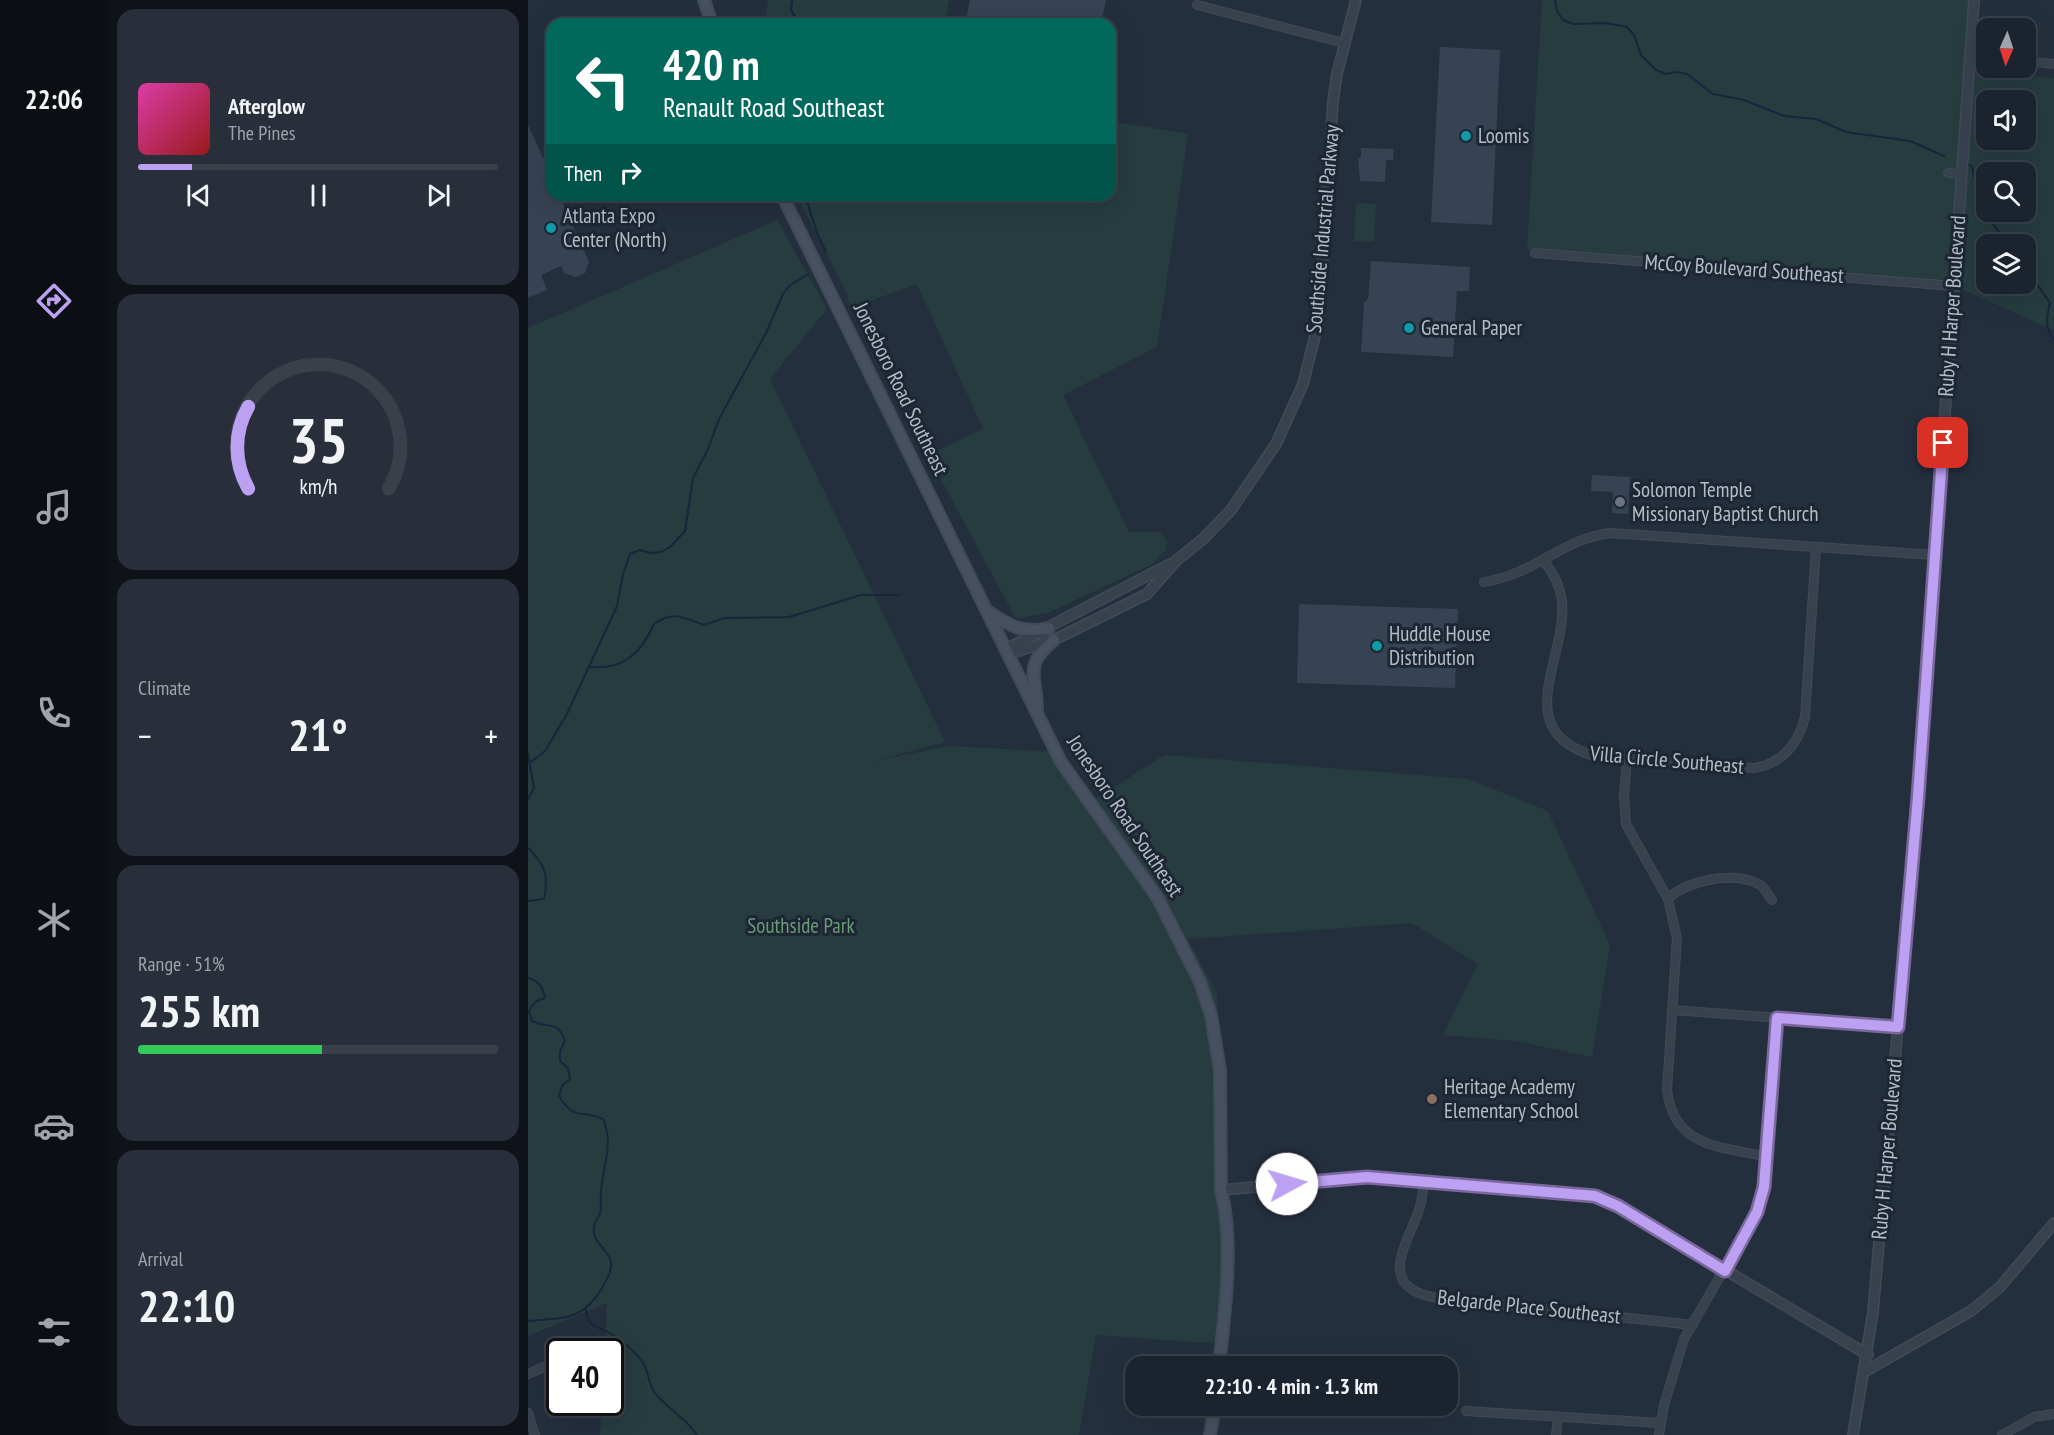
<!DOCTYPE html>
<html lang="en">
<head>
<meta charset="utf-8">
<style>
	:root { --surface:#1b232e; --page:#282f3a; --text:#f1f3f6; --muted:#a0a4aa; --line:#39404a; --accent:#bca0f2 }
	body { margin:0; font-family:"PT Sans Narrow",sans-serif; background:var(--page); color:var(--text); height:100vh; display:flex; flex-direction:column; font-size:22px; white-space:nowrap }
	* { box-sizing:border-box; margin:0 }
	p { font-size:20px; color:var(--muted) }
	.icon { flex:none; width:33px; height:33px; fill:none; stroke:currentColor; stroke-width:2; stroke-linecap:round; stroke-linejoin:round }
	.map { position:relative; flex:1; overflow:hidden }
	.details { display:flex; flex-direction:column; gap:9px; padding:9px; background:#0f1319; width:420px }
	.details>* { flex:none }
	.hud { position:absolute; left:18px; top:18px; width:570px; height:183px; border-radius:18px; box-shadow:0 6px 24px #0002,0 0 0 2px var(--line); background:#00695c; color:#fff; overflow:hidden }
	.needle { width:39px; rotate:183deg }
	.tools { position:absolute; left:1448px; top:18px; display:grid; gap:12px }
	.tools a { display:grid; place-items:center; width:60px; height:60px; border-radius:12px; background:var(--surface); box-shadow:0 6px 24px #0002,0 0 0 2px var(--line); font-size:30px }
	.speed { position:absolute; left:18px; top:1338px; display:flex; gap:12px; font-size:30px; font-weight:700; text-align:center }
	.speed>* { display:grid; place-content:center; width:78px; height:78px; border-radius:50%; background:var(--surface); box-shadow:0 6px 24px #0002,0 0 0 2px var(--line); line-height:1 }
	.speed .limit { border:3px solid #111; border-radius:9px; background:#fff; color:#111 }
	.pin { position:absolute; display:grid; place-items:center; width:51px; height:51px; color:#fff; margin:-26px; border-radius:12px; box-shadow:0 3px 9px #0006 }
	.me { position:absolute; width:66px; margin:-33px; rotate:84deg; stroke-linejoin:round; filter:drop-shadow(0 0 4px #0008) }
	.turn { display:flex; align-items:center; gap:21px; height:126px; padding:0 18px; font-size:27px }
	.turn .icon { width:78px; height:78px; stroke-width:2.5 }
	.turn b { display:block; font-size:42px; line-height:51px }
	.then { display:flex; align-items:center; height:57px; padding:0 18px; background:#0003; gap:12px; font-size:22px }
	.big { font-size:45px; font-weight:700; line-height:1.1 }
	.details .card { flex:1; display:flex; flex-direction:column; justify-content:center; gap:9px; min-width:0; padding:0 21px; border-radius:18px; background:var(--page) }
	.details .dial { align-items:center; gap:0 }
	.dial svg { height:156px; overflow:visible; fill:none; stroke:var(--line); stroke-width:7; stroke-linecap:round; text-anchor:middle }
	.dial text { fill:var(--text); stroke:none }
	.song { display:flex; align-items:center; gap:18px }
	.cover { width:72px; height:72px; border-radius:9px; background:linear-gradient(135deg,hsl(320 70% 55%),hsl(0 70% 35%)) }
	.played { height:6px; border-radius:3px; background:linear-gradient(90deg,var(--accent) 15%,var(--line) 15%) }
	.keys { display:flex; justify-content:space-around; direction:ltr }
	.heat { display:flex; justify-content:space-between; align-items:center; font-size:33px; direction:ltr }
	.charge { height:9px; border-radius:4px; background:linear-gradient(90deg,#34c759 51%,var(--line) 0) }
	.trip { position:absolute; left:597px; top:1356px; width:333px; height:60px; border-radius:18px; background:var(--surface); box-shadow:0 6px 24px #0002,0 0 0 2px var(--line); font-weight:700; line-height:60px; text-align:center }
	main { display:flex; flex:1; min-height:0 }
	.tab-bar { display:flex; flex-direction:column; width:108px; justify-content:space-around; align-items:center; background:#0b0e12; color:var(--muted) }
	.tab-bar .icon { width:42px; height:42px }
	.tab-bar .on { color:var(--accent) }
	.tab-bar b { font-size:27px; color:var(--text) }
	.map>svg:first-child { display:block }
</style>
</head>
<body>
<main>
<nav class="tab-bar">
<b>22:06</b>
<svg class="icon on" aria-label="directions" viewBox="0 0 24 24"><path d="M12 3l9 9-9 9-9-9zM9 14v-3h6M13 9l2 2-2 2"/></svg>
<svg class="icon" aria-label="music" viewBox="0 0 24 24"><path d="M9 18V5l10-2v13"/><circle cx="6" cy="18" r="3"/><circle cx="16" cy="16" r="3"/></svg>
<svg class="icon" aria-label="phone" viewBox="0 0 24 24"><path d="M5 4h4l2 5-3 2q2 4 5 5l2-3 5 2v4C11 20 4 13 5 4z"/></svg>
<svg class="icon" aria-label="climate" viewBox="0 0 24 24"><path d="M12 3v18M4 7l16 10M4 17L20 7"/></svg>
<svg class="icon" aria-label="car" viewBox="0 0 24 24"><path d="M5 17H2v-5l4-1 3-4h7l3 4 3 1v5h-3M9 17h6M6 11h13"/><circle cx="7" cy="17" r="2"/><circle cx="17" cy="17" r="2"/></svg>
<svg class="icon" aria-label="filters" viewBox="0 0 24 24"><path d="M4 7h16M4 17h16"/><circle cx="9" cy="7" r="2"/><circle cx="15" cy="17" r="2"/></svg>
</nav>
<section class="details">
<div class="card">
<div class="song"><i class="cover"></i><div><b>Afterglow</b><p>The Pines</p></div></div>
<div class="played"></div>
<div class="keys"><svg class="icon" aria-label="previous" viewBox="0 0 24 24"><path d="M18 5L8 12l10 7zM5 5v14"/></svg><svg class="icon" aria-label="pause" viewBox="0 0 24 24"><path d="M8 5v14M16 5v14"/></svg><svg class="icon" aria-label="next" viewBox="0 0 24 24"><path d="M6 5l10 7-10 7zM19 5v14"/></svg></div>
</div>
<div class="card dial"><svg viewBox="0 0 100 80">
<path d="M14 69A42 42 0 1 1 86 69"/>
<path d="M14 69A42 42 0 0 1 14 27" stroke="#bca0f2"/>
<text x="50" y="56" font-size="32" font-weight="700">35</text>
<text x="50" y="72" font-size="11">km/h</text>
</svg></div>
<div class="card"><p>Climate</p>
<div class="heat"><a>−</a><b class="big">21°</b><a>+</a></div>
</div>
<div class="card"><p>Range · 51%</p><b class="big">255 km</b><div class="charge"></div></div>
<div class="card"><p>Arrival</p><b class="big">22:10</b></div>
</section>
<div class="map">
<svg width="1526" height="1435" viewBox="0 0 1526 1435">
	<rect width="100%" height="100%" fill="#242f3e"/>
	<path fill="#263c3f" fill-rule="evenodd" d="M240 0H421L417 24H237Z
		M1014 0H1445L1440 72 1526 78V330L1429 287 999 249ZM1458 100H1497V140H1458ZM1458 172H1497V212H1458ZM1458 244H1497V284H1458Z
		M582 121 660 134 629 347 535 395 601 532H634L639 541 638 550 625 564 522 612 488 619 400 455 455 429 389 284 323 308 316 287 268 195H582Z
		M828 203 848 204 846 242 826 241Z
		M249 220 299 309 242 379 417 742 342 762 419 746 532 752 560 804 636 755 940 779 1020 811 1082 945 1064 1057 988 1041 915 1035 950 964 884 923 660 939 689 994 695 1205 694 1344 568 1335 551 1435H72L74 1403 82 1402V1352L77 1351 79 1303 0 1336V328Z"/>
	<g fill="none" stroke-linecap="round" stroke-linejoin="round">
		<path stroke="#17263c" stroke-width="2" d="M264 0 263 10 271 24
			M1027 0 1029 11 1035 20 1045 24 1077 23 1099 27 1106 35 1113 55 1128 70 1138 74 1149 72 1159 74 1185 94 1216 100 1256 116 1288 119 1318 132 1382 141 1416 156
			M1441 165 1444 167 1452 208 1481 244
			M277 195 289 233 298 252
			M1497 266 1522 303C1519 315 1516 330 1526 339
			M62 667C96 670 113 653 126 624 146 610 156 618 176 625L196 618 261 617 333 595H373
			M0 754 6 788 0 799
			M3 762 17 751 39 714 89 606 95 574 102 554 112 550 122 553 133 552 142 547 157 531 165 478 180 449 191 419 238 333 255 294 262 285 280 274
			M0 848C17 864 21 876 16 899L0 901
			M0 978C11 981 15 987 17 998L7 1002 1 1011 4 1021C21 1029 30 1020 37 1041L32 1051V1061L40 1068 42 1079 34 1086 31 1096C47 1122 54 1109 75 1119 86 1144 75 1165 73 1191 72 1199 74 1206 72 1214 70 1218 67 1221 66 1226 63 1243 80 1248 83 1262 84 1272 79 1279 74 1288 55 1321 35 1318 0 1321
			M58 1310C60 1330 71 1325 85 1335 94 1341 110 1354 115 1363 121 1372 120 1384 127 1393 139 1409 158 1418 169 1435"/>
	</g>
	<path fill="#364354" d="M442 0H578L573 24H437Z
		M912 47 972 50 964 225 903 222Z
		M0 125 15 158 19 156 24 168 20 171 24 179V195H31L61 262 57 273 48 277 36 273 33 266 13 275 19 290 0 298Z
		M833 148 866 149 865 160H858L857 182 832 181 830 158 833 157Z
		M843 261 942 267 941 291H929L925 357 833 352 836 303 840 299Z
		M1064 475 1102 477 1100 514 1084 513 1085 492 1063 491Z
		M771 604 930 609 927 688 769 683Z
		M722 1356 747 1358 746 1366H720Z"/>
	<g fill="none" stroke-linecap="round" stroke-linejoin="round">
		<g stroke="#414a57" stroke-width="10">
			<path id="minor" d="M669 5 816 43
				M1442 51 1458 53
				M1497 61 1526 64
				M1420 173 1433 174
				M1007 253 1426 286
				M1015 560C1025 572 1032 585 1034 601 1040 658 978 733 1070 757L1227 768C1255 763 1270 744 1277 717L1288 547
				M956 582C1008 574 1031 540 1082 533L1407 555
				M1099 760 1096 795 1098 824 1140 899 1149 938 1139 1090C1146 1148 1192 1146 1239 1157
				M1140 899C1158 880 1210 870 1232 885 1237 888 1240 895 1244 900
				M1145 1010 1370 1027
				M896 1182C895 1191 894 1201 891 1210 880 1243 848 1285 904 1297L1165 1325
				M0 1374 32 1360
				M938 1411 1132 1423
				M0 1413 7 1435
				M1028 1435 1030 1417
				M1131 1435 1136 1405 1156 1339 1229 1212 1236 1187 1239 1157 1249 1018
				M1474 1435 1506 1417 1526 1414"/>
		</g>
		<g stroke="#414a57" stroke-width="12">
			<path id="tertiary" d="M478 649 642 564
				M481 654 526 640 619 594 649 560 675 539 703 510 748 444 775 384 791 320 805 101 809 74 828 0
				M693 1190 839 1177 1067 1196 1090 1206 1340 1355
				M1336 1372 1443 1311 1472 1287 1526 1223
				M1325 1435 1345 1312 1390 797 1446 0"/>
		</g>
		<g stroke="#414a57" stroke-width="14">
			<path id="secondary" d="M176 0 184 24
				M254 195 533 762 629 897 672 982 683 1015 692 1070 693 1190C706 1241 697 1314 691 1366
				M461 612C482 626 495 634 521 628
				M509 711C509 675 494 667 526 640
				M682 1435 687 1406"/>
		</g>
		<use href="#minor" stroke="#38414e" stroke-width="8"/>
		<use href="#tertiary" stroke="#38414e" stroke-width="9"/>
		<use href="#secondary" stroke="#465061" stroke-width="10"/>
	</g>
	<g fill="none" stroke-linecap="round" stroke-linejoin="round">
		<g stroke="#7a689d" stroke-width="15">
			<path id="route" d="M759 1184 839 1177 1067 1196 1090 1206 1197 1271 1229 1212 1236 1187 1249 1018 1370 1027 1390 797 1415 443"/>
		</g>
		<use href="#route" stroke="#bca0f2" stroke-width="10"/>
	</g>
	<g fill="#0f9aa8" stroke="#1d2633" stroke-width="2">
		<circle cx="938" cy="136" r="6"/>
		<circle cx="23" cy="228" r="6"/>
		<circle cx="881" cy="328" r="6"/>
		<circle cx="849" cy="646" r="6"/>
	</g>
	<circle fill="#6b7280" stroke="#1d2633" stroke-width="2" cx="1092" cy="502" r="6"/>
	<circle fill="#8d6e63" stroke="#1d2633" stroke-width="2" cx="904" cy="1099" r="6"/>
	<g text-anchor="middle" stroke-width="6" stroke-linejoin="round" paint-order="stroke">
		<g font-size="21" fill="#b4bcc9" stroke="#1d2633" text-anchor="start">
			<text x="950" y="143">Loomis</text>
			<text x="35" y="223">Atlanta Expo<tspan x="35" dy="24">Center (North)</tspan></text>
			<text x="893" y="335">General Paper</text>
			<text x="1104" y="497">Solomon Temple<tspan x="1104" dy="24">Missionary Baptist Church</tspan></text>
			<text x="861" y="641">Huddle House<tspan x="861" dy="24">Distribution</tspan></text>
			<text x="916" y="1094">Heritage Academy<tspan x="916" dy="24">Elementary School</tspan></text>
		</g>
		<g font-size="21" fill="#b4bcc9" stroke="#1d2633">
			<text transform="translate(795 229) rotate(-85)" y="7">Southside Industrial Parkway</text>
			<text transform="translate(1216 269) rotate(4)" y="7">McCoy Boulevard Southeast</text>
			<text transform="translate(1424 306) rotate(-86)" y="7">Ruby H Harper Boulevard</text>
			<text transform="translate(373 389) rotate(64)" y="7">Jonesboro Road Southeast</text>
			<text transform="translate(1139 760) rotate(5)" y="7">Villa Circle Southeast</text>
			<text transform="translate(597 816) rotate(56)" y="7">Jonesboro Road Southeast</text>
			<text transform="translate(1359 1149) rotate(-85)" y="7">Ruby H Harper Boulevard</text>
			<text transform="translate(1001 1307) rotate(6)" y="7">Belgarde Place Southeast</text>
		</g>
		<g font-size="21" fill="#6b9a76" stroke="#1d2633">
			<text x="273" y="933">Southside Park</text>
		</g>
	</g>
</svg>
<div class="tools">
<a><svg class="needle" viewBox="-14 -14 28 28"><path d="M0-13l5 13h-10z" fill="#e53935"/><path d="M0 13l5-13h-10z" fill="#a0a4aa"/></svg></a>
<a><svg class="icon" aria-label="sound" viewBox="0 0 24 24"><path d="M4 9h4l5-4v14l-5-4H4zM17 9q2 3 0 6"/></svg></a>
<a><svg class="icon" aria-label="search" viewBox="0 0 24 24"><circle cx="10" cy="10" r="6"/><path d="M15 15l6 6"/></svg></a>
<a><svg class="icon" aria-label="layers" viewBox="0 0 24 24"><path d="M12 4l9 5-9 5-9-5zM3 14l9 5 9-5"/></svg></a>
</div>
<div class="speed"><div class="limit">40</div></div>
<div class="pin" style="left:1415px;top:443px;background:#d93025"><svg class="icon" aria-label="arrive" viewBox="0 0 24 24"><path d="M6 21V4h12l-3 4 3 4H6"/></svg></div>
<svg class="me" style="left:759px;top:1184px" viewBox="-20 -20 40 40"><circle r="19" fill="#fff"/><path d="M0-13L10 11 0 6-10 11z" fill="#bca0f2"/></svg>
<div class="trip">22:10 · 4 min · 1.3 km</div>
<div class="hud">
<div class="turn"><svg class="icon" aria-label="left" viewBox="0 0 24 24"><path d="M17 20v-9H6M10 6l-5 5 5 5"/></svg><div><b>420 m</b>Renault Road Southeast</div></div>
<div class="then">Then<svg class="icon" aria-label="right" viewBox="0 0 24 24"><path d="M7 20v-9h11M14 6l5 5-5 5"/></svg></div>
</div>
</div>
</main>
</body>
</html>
